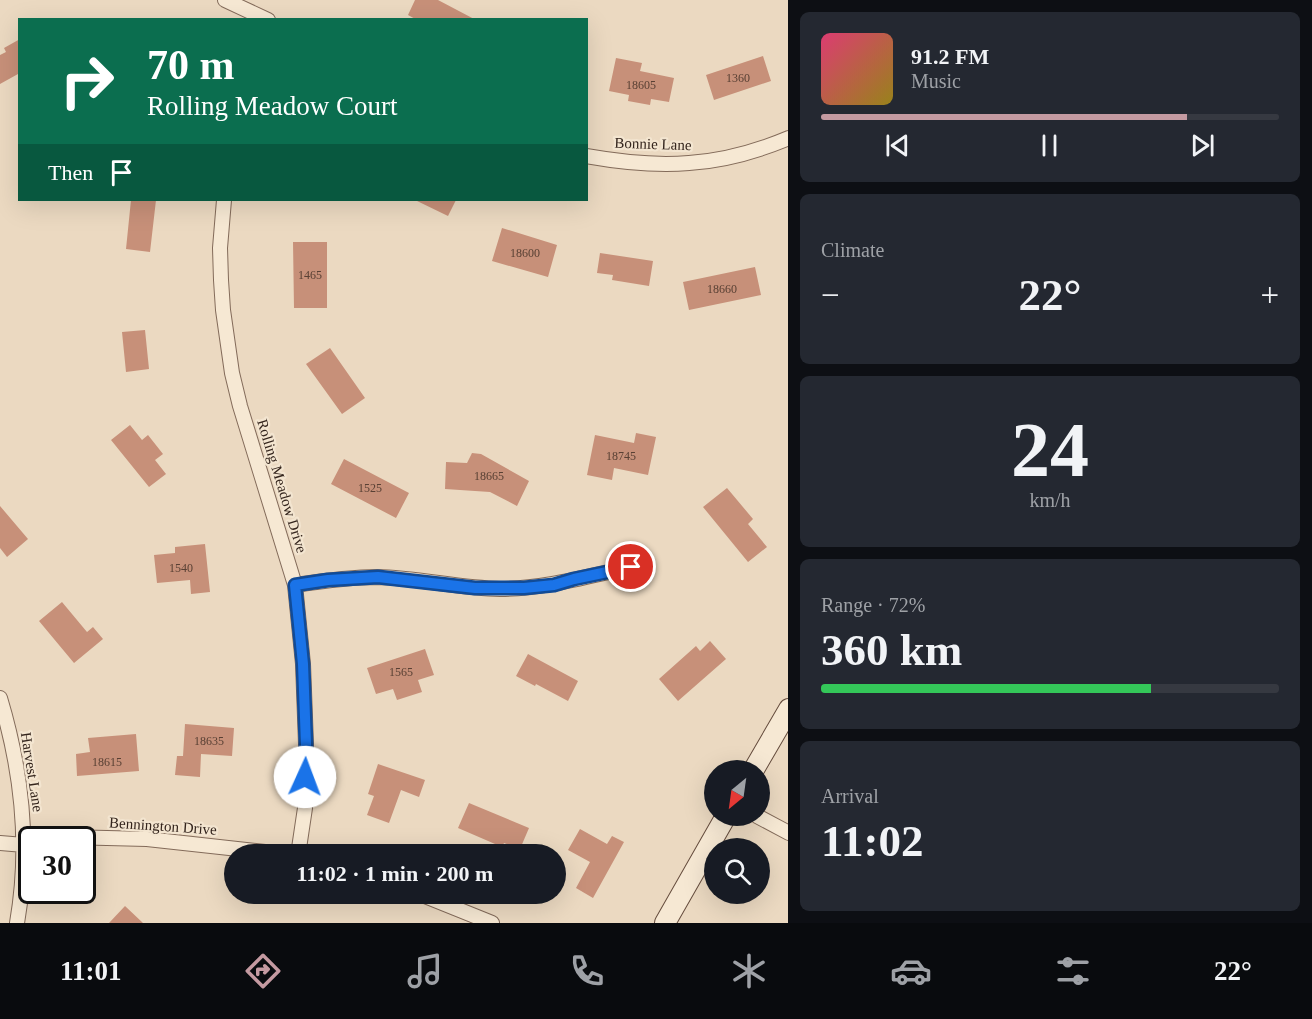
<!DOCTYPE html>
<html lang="en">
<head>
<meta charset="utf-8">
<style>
	:root { --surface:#171b24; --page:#242831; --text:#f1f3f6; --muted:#9ea1a6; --line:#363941; --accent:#c49aa1 }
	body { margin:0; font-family:"Times New Roman",serif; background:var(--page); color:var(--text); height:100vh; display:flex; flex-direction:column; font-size:22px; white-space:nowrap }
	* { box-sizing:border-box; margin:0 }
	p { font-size:20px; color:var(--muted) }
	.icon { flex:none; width:33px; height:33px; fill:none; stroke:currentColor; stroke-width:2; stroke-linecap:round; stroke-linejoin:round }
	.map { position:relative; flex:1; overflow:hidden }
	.drawer { display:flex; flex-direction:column; gap:12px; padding:12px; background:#0d0f14; width:524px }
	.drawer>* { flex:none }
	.guide { position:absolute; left:18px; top:18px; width:570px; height:183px; border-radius:0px; box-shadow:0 6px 24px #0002; background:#0b6e4f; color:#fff; overflow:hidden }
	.needle { width:39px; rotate:209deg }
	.fabs { position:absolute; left:704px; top:760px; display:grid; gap:12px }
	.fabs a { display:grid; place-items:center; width:66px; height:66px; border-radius:50%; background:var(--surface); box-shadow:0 6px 24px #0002; font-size:30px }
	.speed { position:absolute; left:18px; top:826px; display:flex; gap:12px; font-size:30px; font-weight:700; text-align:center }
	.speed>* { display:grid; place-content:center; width:78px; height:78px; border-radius:50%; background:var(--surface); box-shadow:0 6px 24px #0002; line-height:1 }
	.speed .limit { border:3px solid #111; border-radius:9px; background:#fff; color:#111 }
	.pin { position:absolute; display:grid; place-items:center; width:51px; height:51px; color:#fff; margin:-26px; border:3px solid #fff; border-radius:50%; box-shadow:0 2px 6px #0007 }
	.me { position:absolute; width:66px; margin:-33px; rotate:2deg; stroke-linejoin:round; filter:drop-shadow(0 0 4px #0008) }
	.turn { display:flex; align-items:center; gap:21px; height:126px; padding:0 30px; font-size:27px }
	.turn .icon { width:78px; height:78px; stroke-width:2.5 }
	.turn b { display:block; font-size:42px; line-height:51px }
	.then { display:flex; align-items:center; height:57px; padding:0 30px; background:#0003; gap:12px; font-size:22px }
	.big { font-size:45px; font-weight:700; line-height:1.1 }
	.drawer .card { flex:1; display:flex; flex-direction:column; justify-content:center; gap:9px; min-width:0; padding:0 21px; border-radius:9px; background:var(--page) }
	.drawer .dial { align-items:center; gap:0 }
	.dial b { font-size:78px; line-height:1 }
	.song { display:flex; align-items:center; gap:18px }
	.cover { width:72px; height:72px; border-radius:9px; background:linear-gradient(135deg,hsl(340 70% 55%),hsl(50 70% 35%)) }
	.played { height:6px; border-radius:3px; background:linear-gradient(90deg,var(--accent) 80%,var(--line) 80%) }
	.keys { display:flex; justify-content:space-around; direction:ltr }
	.heat { display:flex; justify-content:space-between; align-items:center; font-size:33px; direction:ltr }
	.charge { height:9px; border-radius:4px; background:linear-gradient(90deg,#34c759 72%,var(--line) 0) }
	.trip { position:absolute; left:224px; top:844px; width:342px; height:60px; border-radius:30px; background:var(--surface); box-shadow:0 6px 24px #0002; font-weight:700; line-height:60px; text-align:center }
	.tab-bar { display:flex; height:96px; justify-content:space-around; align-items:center; background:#090b0e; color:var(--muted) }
	.tab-bar .icon { width:42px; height:42px }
	.tab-bar .current { color:var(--accent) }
	.tab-bar b { font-size:27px; color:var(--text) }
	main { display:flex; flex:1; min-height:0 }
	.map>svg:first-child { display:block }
</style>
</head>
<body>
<main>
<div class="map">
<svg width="789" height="923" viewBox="0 0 789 923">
	<rect width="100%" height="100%" fill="#ebd9c1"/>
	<path fill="#c79079" d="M415 0H438L476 20H417L408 15Z
		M20 39V76L18 74 0 84V55L6 52 4 48Z
		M763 56 771 81 714 100 706 75Z
		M616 58 642 63 640 71 674 78 669 102 651 99 650 105 628 101 629 95 609 91Z
		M131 200H156L150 252 126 249Z
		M415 200H456L448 216Z
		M502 228 557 245 548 277 492 261Z
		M293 242H327V308H294Z
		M600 253 653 261 649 286 612 280 613 275 597 273Z
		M755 267 761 295 689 310 683 282Z
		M145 330 149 369 126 372 122 332Z
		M330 348 365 398 342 414 306 364Z
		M130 425 142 440 148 435 163 454 155 460 166 474 149 487 111 440Z
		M636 433 656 437 648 475 614 468 612 480 587 475 595 435 634 443Z
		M472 453 481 454 529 481 517 506 490 492 445 489 446 462 467 463Z
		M344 459 409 493 396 518 331 484Z
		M727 488 753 519 748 524 767 547 748 562 703 507Z
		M0 506 28 539 7 557 0 548Z
		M205 544 210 592 191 594 190 580 157 583 154 555 175 553V547Z
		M62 602 87 632 93 627 103 639 74 663 39 621Z
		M710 641 726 659 678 701 659 679 696 646 700 651Z
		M425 649 434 675 418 680 422 692 397 700 393 689 376 694 367 668Z
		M528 654 578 681 568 701 536 684 535 686 516 676Z
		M185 724 234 728 232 756 201 754 200 777 175 775 177 756H183Z
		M136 734 139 771 77 776 76 754 90 752 88 738Z
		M378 764 425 780 419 797 401 790 389 823 367 815 374 796 368 794Z
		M469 803 529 828 520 849 504 843 502 847 458 828Z
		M580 829 607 844 612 836 624 842 593 898 576 888 590 862 568 850Z
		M125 906 143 923H109Z"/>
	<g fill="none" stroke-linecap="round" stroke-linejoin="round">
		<g stroke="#836b5a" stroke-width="16">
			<path id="street" d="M225 0 268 20
				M586 156C620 162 655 166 689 163 722 161 758 151 789 138
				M224 200 220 248 221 280 223 310 232 373 240 406 295 585 303 664 306 744 305 808 298 855
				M295 585C322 581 349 577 377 577 418 578 459 588 500 589 544 589 588 576 631 567
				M0 698C22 771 30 848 17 923
				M757 816 789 833
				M43 840 67 837 147 839 265 852 281 855
				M0 843 24 845 31 843
				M420 894 492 923"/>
		</g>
		<g stroke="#654c3d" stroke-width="22">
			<path id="secondary" d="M753 771 789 709
				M665 923 726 816"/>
		</g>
		<use href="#street" stroke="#f6e8d3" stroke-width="14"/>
		<use href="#secondary" stroke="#f6e8d3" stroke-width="20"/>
	</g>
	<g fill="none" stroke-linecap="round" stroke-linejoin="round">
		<g stroke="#114b97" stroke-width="15">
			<path id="route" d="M305 777 306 744 303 664 295 585 328 580 378 577 475 588H524L554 585 574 579 631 567"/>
		</g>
		<use href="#route" stroke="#1a73e8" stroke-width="10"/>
	</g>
	<g text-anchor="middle" stroke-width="4.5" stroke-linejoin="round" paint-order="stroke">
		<g font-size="12" fill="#594034">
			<text x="738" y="82">1360</text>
			<text x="641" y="89">18605</text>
			<text x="525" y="257">18600</text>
			<text x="310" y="279">1465</text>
			<text x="722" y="293">18660</text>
			<text x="621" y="460">18745</text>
			<text x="489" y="480">18665</text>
			<text x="370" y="492">1525</text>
			<text x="181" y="572">1540</text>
			<text x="401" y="676">1565</text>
			<text x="209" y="745">18635</text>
			<text x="107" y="766">18615</text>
		</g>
		<g font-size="15" fill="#34251d" stroke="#f3e5d0">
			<text transform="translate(653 144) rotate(2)" y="5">Bonnie Lane</text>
			<text transform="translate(282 486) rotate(73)" y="5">Rolling Meadow Drive</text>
			<text transform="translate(32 772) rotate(81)" y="5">Harvest Lane</text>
			<text transform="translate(163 826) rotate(4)" y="5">Bennington Drive</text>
		</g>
	</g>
</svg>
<div class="fabs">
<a><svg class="needle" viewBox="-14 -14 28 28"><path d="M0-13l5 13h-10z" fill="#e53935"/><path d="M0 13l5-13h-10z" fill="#9ea1a6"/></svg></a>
<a><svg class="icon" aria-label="search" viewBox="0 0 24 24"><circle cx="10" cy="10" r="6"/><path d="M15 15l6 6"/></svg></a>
</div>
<div class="speed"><div class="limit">30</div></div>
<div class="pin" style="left:631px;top:567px;background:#d93025"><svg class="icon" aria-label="arrive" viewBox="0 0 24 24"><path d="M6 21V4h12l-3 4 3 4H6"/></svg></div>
<svg class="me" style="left:305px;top:777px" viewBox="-20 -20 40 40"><circle r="19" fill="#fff"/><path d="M0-13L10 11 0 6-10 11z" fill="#1a73e8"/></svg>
<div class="trip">11:02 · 1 min · 200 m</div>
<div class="guide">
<div class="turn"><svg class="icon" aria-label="right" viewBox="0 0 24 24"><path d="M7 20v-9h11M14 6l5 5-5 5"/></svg><div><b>70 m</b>Rolling Meadow Court</div></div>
<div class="then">Then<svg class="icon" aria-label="arrive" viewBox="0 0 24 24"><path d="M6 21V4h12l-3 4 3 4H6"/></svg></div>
</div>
</div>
<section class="drawer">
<div class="card">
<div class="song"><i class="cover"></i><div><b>91.2 FM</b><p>Music</p></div></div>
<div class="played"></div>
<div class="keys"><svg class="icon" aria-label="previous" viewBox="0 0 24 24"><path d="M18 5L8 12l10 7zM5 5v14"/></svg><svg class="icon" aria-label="pause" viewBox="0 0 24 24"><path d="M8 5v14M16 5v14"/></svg><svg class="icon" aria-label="next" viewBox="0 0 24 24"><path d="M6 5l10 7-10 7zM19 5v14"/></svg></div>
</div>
<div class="card"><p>Climate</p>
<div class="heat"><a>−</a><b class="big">22°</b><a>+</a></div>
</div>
<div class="card dial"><b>24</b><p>km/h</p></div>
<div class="card"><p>Range · 72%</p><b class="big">360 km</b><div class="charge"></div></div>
<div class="card"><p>Arrival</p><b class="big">11:02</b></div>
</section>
</main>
<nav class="tab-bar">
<b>11:01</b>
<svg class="icon current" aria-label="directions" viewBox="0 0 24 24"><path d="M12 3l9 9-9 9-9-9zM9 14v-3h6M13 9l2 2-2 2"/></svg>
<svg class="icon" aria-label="music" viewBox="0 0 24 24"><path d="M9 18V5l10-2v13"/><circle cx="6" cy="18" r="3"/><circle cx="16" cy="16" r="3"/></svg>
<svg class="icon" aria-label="phone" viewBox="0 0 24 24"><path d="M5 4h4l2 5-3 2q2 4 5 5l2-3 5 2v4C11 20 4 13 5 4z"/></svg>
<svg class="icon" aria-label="climate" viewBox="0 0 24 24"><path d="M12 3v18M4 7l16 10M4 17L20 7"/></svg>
<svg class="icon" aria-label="car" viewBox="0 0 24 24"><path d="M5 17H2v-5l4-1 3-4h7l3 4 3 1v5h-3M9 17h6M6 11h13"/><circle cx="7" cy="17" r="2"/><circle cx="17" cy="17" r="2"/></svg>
<svg class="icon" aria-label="filters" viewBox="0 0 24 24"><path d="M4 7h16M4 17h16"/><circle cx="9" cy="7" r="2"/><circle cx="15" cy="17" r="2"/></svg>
<b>22°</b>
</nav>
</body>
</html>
